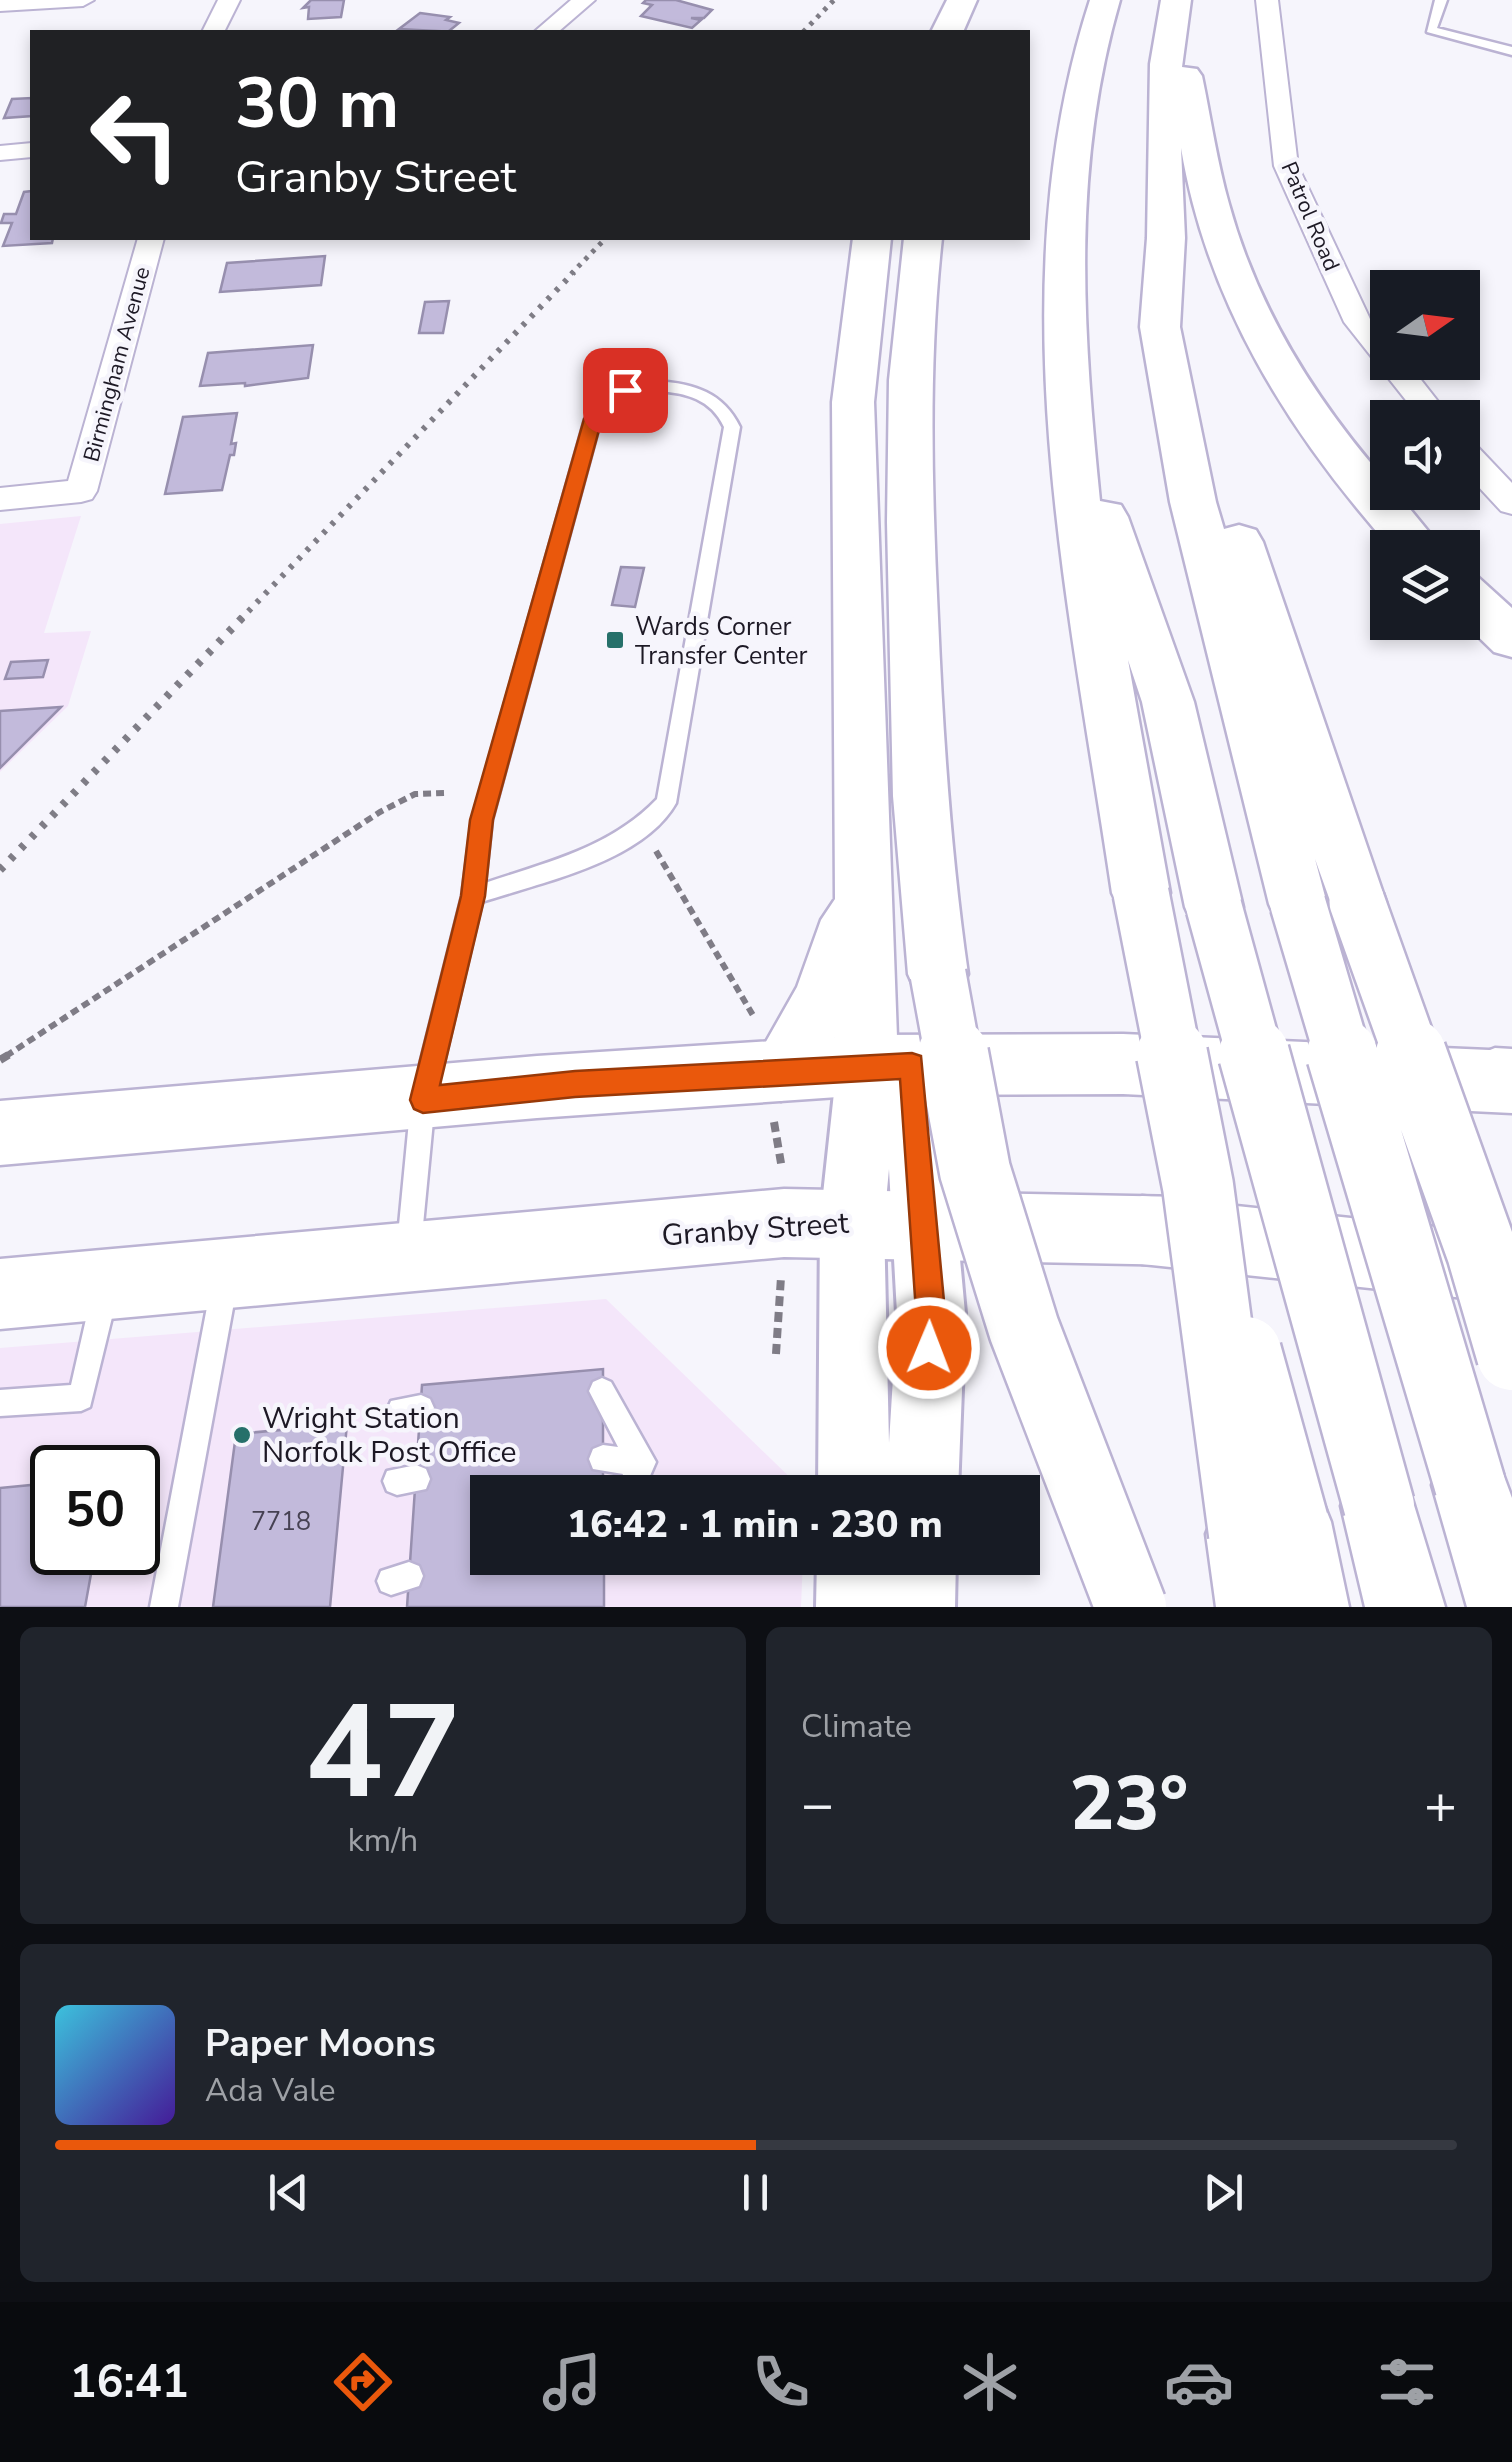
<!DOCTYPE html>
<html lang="en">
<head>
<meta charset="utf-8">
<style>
	:root { --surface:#171b24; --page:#20242c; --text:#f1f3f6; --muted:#9ea1a6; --line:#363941; --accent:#ea580c }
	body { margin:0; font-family:"Nunito Sans",sans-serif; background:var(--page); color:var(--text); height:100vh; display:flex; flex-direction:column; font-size:38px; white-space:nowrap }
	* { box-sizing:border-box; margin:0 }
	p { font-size:32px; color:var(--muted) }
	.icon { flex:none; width:55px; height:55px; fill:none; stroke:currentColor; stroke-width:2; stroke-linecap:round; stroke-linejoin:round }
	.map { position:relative; height:1607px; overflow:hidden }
	.details { display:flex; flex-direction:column; gap:20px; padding:20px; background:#0d0f14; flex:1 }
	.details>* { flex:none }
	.top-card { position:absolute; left:30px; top:30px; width:1000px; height:210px; border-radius:0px; box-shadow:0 5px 15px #0003; background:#202124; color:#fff; overflow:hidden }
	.needle { width:65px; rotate:76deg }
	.fabs { position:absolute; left:1370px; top:270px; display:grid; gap:20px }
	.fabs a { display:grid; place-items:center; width:110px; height:110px; border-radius:0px; background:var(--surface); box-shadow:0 5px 15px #0003; font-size:50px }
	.speed { position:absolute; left:30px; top:1445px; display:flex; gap:20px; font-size:50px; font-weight:700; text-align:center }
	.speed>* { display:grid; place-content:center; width:130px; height:130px; border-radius:50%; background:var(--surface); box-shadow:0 5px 15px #0003; line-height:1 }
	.speed .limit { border:5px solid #111; border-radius:15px; background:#fff; color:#111 }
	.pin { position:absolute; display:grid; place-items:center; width:85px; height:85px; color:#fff; margin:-42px; border-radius:20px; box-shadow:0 5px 15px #0006 }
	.me { position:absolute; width:110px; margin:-55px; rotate:1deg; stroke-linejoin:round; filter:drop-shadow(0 0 8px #0008) }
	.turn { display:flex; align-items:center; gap:35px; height:210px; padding:0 40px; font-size:45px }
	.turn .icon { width:130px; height:130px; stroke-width:2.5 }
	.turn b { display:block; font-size:70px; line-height:85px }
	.big { font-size:75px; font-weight:800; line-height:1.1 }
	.details .card { flex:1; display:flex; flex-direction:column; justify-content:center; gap:15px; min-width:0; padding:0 35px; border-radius:15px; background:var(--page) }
	.details .dial { align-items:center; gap:0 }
	.dial b { font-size:130px; line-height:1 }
	.song { display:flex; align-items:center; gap:30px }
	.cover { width:120px; height:120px; border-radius:15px; background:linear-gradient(135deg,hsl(190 70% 55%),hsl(260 70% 35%)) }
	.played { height:10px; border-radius:5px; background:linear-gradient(90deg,var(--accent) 50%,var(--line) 50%) }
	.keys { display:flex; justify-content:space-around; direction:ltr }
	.heat { display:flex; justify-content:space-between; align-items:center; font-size:55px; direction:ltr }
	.details .tiles { flex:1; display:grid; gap:20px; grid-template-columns:1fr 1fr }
	.card:last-child { grid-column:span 2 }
	.trip { position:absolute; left:470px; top:1475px; width:570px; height:100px; border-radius:0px; background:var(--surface); box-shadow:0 5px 15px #0003; font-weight:800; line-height:100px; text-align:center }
	.tabs { display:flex; height:160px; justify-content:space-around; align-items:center; background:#090b0e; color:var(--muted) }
	.tabs .icon { width:70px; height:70px }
	.tabs .selected { color:var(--accent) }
	.tabs b { font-size:45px; color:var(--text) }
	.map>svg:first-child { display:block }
</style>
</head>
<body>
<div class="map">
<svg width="1512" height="1607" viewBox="0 0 1512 1607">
	<rect width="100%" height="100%" fill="#f6f5fc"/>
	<path fill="#f4e6fa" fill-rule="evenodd" d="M81 516 44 633 91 631 68 706 0 772V524Z
		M606 1299 805 1492H488V1558H803L801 1607H0V1348ZM52 1468H138V1552H52Z"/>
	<path fill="#c2badb" stroke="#978fae" stroke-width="2.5" d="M311 0H344L341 17 308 19 309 7 303 8Z
		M646 0H676L712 10 704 18H691L701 20 692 28 641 16 652 5 643 3Z
		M420 13 450 17 446 20 459 23 449 31 456 32 399 29Z
		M32 98V116L4 118 12 99Z
		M32 191V238H53L52 243 3 246 12 223H1L4 214H16L24 192Z
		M325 256 321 285 220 292 227 263Z
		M449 301 443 333H419L425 302Z
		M313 345 308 378 245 386V383L200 386 208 353Z
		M237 413 231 444 236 443 234 455H230L222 490 165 494 183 417Z
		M621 567 644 568 635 607 612 605Z
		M48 660 43 677 5 679 11 662Z
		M61 707 0 768V711Z
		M603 1369V1492H488V1558H604V1607H407L422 1385Z
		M347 1424 330 1607H213L236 1434Z
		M52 1483V1552H95L85 1607H0V1488Z"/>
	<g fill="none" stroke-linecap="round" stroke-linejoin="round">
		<g stroke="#bbb3d3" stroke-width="5">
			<path id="lane" d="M1435 0H1447L1437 28 1512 47V55L1427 32Z
				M658 381C694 384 723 392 740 427L676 803C643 862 542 882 482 902L435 1100 421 1246 418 1255 409 1258 400 1255 397 1246 411 1100 462 896 472 820 585 419C604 388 623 384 658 381ZM658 391C686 393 711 399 724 427L657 799C610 848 547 862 485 883L492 820 601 419C615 397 633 393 658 391Z
				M224 1273 233 1277 237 1286 178 1607H150L211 1286 215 1277Z
				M104 1284 113 1288 117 1297 90 1407 81 1411 0 1416V1390L71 1385 91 1297 95 1288Z
				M602 1378 611 1382 656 1462 643 1492H615L623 1474 593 1469 589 1459 593 1449 603 1445 618 1447 589 1391 593 1382Z
				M421 1395 430 1399 434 1408 430 1417 400 1423 391 1419 387 1410 391 1401Z
				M416 1465 426 1469 430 1479 426 1489 397 1495 387 1491 383 1481 387 1471Z
				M409 1562 419 1566 423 1576 419 1586 391 1595 381 1591 377 1581 381 1571Z"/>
		</g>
		<g stroke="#bbb3d3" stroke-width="4">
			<path id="street" d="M0 0H94L83 6 0 11Z
				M218 0H240L224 32H202Z
				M571 0H595L558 32H534Z
				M1256 0H1278L1298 166 1370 319 1388 339V362H1407L1451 418H1420L1344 322 1274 166Z
				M32 143V157L0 160V146Z
				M138 238H164L97 491 92 499 81 502 0 510V488L68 481Z
				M1462 439 1473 442 1512 483V514L1501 511 1462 469Z"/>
		</g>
		<g stroke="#bbb3d3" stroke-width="6">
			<path id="secondary" d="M867 1036 890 1047 912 1036 933 1044 942 1065 965 1313 958 1492H818L820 1222 837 1065 846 1044ZM889 1169 897 1313 889 1443 884 1222Z
				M817 1558H956L955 1607H816Z"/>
		</g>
		<g stroke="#bbb3d3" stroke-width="5">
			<path id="primary" d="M1123 1034 1512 1051V1113L1123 1094 867 1095 537 1118 0 1165V1101L537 1056 867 1035Z
				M784 1189 1184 1197 1208 1207 1218 1231 1208 1255 1184 1265 784 1257 0 1329V1259Z"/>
		</g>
		<g stroke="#bbb3d3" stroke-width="5">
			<path id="highway" d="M947 0H977L963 32H931Z
				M1090 0H1120C1071 168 1083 330 1100 501L1121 505 1128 517 1194 702 1243 907 1235 925 1214 933 1193 925 1185 907 1142 702 1128 660 1170 893 1161 911 1141 919 1121 911 1112 893C1069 600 996 290 1090 0Z
				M1161 0H1191L1182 67 1197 69 1202 76C1211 119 1217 162 1229 204 1258 310 1316 401 1388 483V492H1396L1442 548H1391C1288 432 1207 303 1181 148L1185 238 1180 327 1216 502 1224 529 1239 525 1256 530 1263 542 1386 902 1377 920 1357 928 1337 920 1315 859 1327 904 1319 922 1298 930 1277 922 1269 904 1170 502 1140 327 1147 238 1150 64Z
				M853 238H891L874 402 898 1065 889 1087 867 1095 845 1087 836 1065 835 1037 803 1092 781 1101 759 1092 750 1070 797 987 821 920 835 899 832 402Z
				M904 238H942C928 365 932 491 938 618 943 737 951 856 968 974L959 994 938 1002 917 994 908 974 893 796 887 522 889 380Z
				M1462 573 1479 578 1512 608V657L1494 652 1462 621Z
				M1495 1048 1512 1049V1111L1473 1101 1463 1079 1473 1057Z
				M1142 1196 1512 1235V1303L1142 1264 1118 1254 1108 1230 1118 1206Z
				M1470 1447 1497 1458 1512 1498V1607H1467L1432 1485 1443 1458Z
				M1379 1468 1406 1479 1445 1607H1365L1341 1506 1352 1479Z
				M1293 1484 1320 1495 1331 1522 1349 1607H1216L1206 1534 1217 1507 1244 1496 1263 1503 1266 1495Z"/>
		</g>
		<path stroke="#7f7c86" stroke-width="6" stroke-dasharray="8 5" stroke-linecap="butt" d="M656 851 754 1017
			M6 1056 380 812 415 794 444 793"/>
		<path stroke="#7f7c86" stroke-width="8" stroke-dasharray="10 6" stroke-linecap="butt" d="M0 1060 10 1054
			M774 1122 782 1169
			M776 1354 781 1277"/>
		<use href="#lane" fill="#fff" fill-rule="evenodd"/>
		<use href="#street" fill="#fff" fill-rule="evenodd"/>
		<use href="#secondary" fill="#fff" fill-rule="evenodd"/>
		<use href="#primary" fill="#fff" fill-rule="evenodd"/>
		<use href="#highway" fill="#fff" fill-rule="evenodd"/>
		<path stroke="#7f7d86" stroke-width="5" stroke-dasharray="4 6" stroke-linecap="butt" d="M803 32 834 0
			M571 274 606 238"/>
		<path stroke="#7f7d86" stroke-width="6" stroke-dasharray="4 8" stroke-linecap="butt" d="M240 620 574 272"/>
		<path stroke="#7f7d86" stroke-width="8" stroke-dasharray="5 10" stroke-linecap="butt" d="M0 870 243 617"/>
		<g stroke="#bbb3d3" stroke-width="60" stroke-linecap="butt">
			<path id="highway-bridge-far1" d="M1141 893 1173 1056
				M1357 902 1412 1056
				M1298 904 1343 1056
				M1214 907 1255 1056
				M938 974 953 1056"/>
		</g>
		<g stroke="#bbb3d3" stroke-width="75" stroke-linecap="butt">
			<path id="highway-bridge" d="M953 1054 975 1171 1024 1329 1131 1607
				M1172 1054 1198 1186 1244 1534
				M1254 1054 1379 1506
				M1342 1054 1470 1485
				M1411 1054 1482 1252 1512 1355
				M1246 1352 1293 1522"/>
		</g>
		<use href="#highway-bridge-far1" stroke="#fff" stroke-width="55"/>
		<use href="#highway-bridge" stroke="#fff" stroke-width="70"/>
	</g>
	<path fill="#ea580c" stroke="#983908" stroke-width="2.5" d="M625 384 634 390C624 402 611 406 602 419L493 820 485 896 440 1085 575 1071 912 1053 921 1056 945 1312 940 1359 929 1363 919 1359 914 1348 916 1312 900 1079 575 1097 423 1113 414 1109 410 1100 461 896 470 820 584 419 599 397Z"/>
	<g fill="#26706a" stroke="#f6f5fc" stroke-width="4">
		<rect x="605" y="630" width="20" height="20" rx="5"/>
		<circle cx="242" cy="1435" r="10"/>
	</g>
	<g text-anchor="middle" stroke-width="9" stroke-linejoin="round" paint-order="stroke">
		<g font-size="22" fill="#1d1925" stroke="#f6f5fc">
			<text transform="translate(1311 216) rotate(67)" y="8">Patrol Road</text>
			<text transform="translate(116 364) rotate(-75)" y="8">Birmingham Avenue</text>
		</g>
		<g font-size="25" fill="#1d1925" stroke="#f6f5fc" text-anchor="start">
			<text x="635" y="635">Wards Corner<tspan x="635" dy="29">Transfer Center</tspan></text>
		</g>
		<g font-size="25" fill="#464152">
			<text x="281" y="1530">7718</text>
		</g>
		<g font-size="30" fill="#1d1925" stroke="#f6f5fc">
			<text transform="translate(755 1229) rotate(-4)" y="10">Granby Street</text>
		</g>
		<g font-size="30" fill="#1d1925" stroke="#f6f5fc" text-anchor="start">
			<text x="262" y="1428">Wright Station<tspan x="262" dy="34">Norfolk Post Office</tspan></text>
		</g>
	</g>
</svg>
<div class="fabs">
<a><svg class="needle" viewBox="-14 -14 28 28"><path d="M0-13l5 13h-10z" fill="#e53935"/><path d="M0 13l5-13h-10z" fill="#9ea1a6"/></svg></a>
<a><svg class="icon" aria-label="sound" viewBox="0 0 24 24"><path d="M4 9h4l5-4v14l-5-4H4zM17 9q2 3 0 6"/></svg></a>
<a><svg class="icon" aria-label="layers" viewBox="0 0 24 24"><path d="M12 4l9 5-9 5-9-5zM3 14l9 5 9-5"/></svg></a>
</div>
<div class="speed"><div class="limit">50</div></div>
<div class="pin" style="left:625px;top:390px;background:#d93025"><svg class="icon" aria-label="arrive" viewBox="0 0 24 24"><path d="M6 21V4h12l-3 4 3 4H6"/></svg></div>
<svg class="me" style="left:929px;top:1348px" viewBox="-20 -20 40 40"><circle r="17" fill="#ea580c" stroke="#fff" stroke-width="3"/><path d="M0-11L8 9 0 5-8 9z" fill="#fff"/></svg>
<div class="trip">16:42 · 1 min · 230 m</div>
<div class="top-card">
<div class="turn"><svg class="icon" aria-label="left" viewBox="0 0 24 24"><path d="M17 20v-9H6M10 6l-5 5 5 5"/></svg><div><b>30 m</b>Granby Street</div></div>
</div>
</div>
<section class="details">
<div class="tiles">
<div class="card dial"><b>47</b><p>km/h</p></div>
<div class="card"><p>Climate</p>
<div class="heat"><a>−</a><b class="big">23°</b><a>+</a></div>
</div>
<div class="card">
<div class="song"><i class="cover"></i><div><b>Paper Moons</b><p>Ada Vale</p></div></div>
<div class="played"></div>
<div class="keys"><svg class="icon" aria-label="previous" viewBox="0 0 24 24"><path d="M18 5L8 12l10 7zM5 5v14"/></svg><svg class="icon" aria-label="pause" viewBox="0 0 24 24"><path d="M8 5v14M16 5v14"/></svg><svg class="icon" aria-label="next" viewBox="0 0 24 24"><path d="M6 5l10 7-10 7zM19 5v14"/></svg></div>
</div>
</div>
</section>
<nav class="tabs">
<b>16:41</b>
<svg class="icon selected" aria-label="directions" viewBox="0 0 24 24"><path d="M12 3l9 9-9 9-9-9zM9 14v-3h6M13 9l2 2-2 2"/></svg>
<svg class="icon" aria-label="music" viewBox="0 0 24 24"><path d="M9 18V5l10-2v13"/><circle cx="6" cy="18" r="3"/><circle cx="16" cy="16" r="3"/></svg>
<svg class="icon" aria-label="phone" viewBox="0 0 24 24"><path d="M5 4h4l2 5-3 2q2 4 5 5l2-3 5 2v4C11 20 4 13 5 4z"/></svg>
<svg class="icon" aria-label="climate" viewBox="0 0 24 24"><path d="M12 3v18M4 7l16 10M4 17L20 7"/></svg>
<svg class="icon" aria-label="car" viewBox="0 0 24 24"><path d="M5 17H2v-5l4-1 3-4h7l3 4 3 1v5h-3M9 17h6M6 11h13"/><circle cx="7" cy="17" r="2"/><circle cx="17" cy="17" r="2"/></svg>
<svg class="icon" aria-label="filters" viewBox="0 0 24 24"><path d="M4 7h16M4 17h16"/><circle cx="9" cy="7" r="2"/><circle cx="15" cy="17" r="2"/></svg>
</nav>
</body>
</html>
